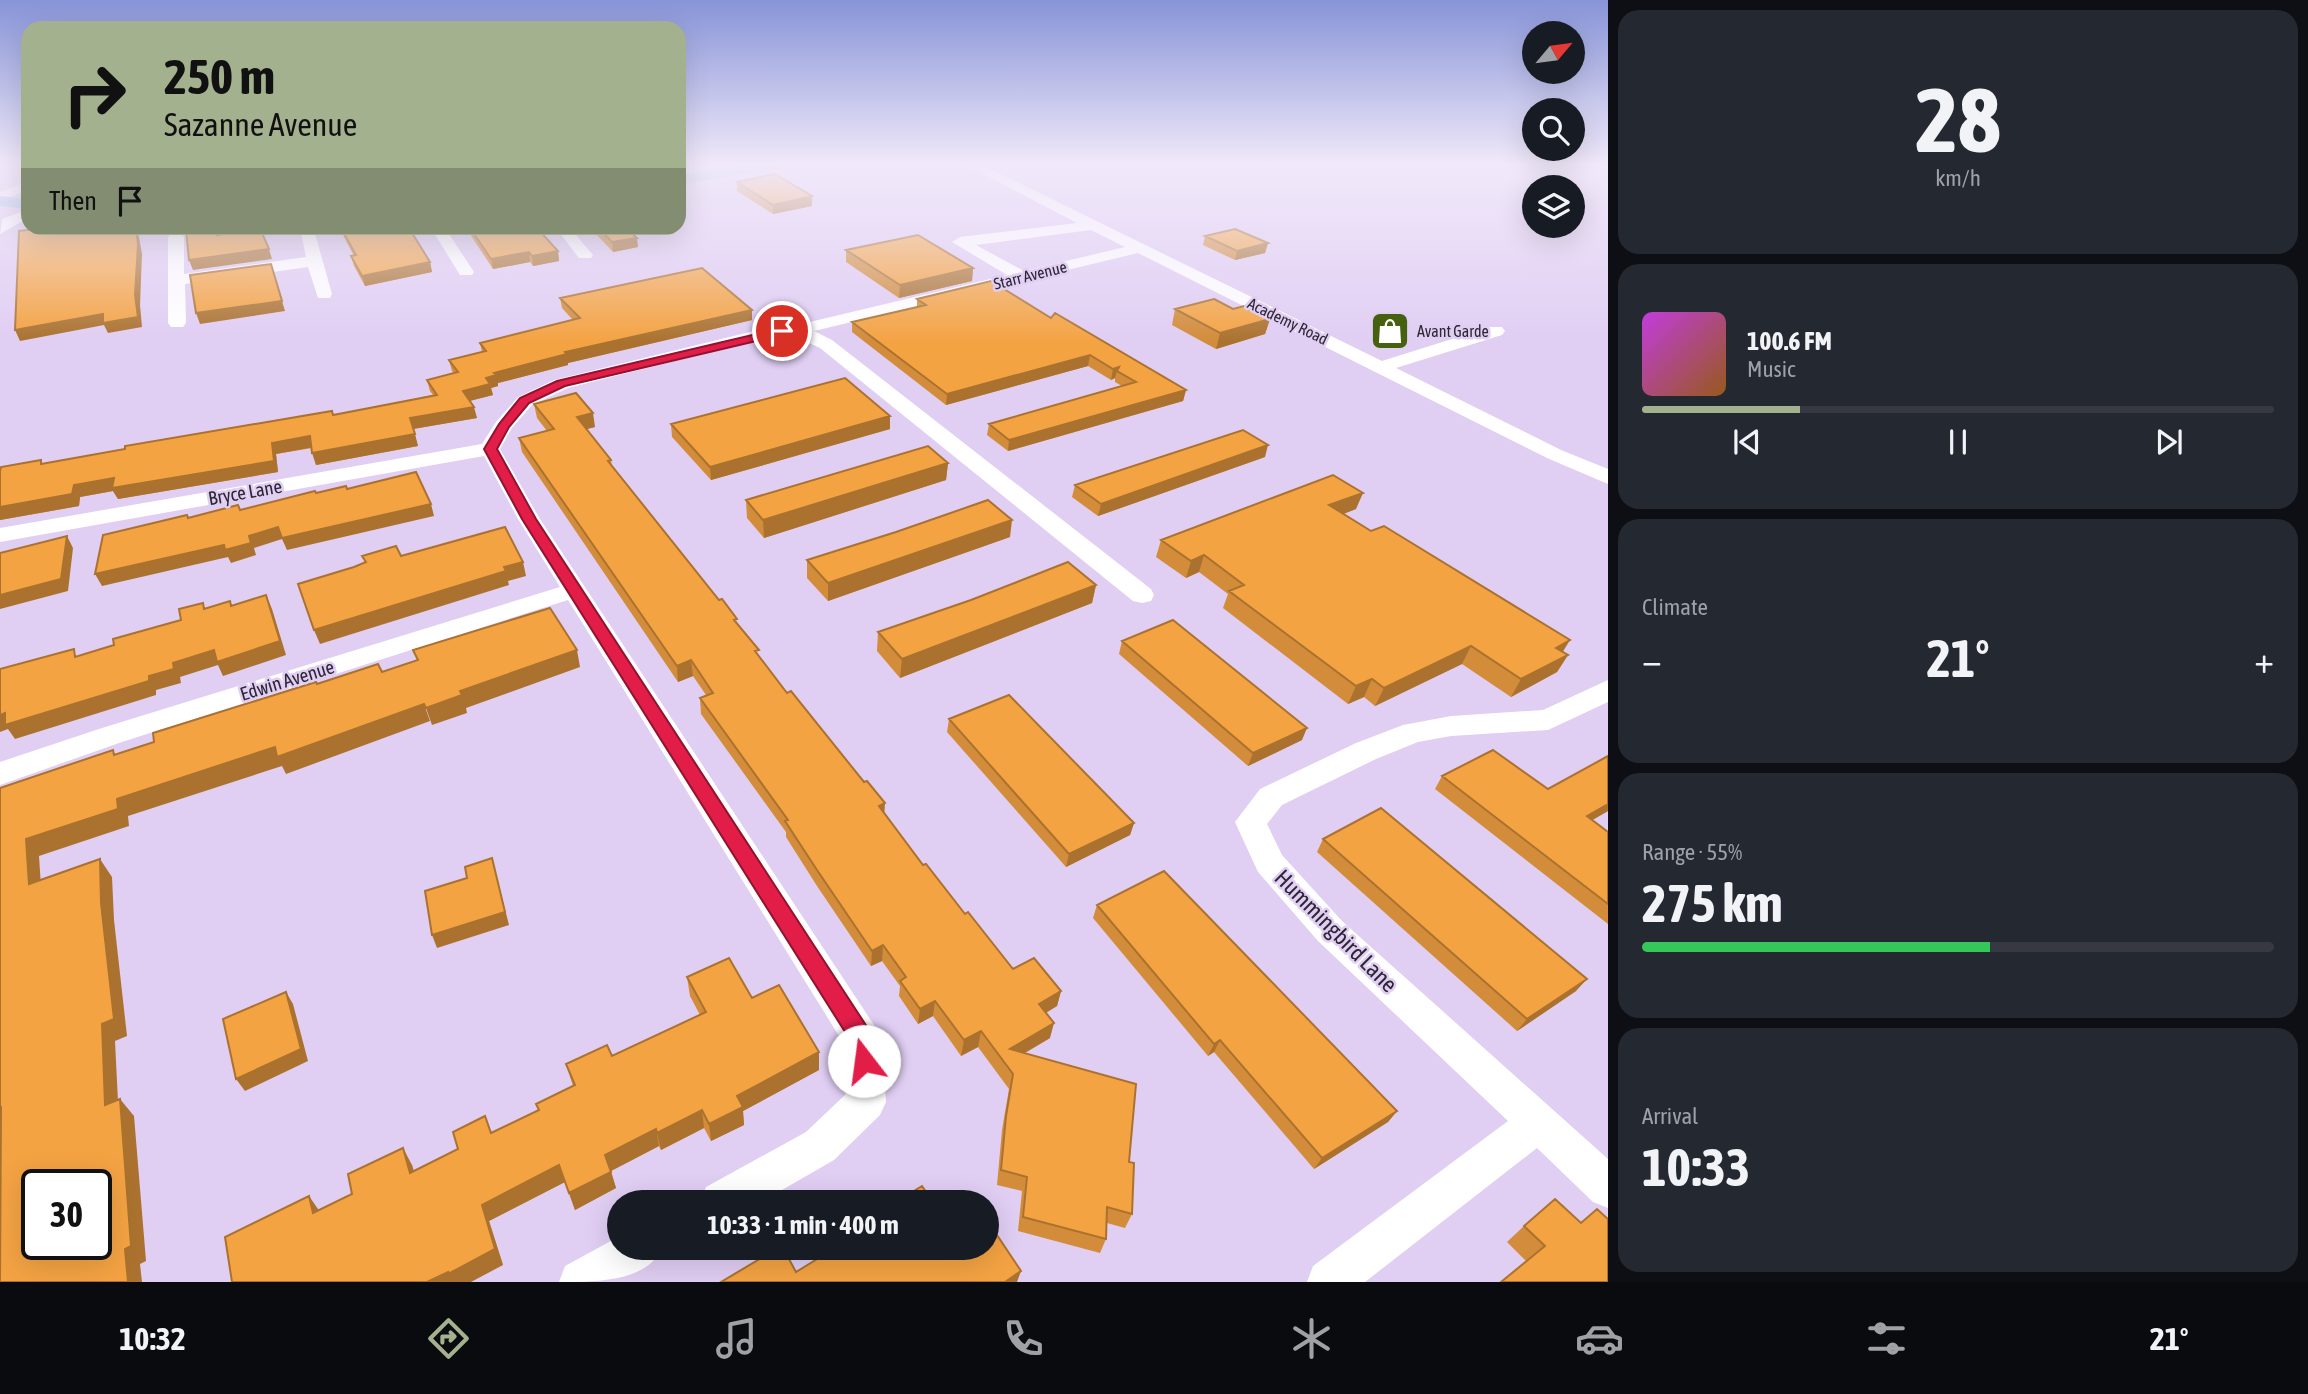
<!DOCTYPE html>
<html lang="en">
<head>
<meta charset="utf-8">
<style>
	:root { --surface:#171b24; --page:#242831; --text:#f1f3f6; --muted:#9ea1a6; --line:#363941; --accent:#a4b18e }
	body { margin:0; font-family:"Asap Condensed",sans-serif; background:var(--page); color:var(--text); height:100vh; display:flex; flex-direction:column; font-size:26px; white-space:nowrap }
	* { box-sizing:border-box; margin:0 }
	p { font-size:23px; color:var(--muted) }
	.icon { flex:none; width:38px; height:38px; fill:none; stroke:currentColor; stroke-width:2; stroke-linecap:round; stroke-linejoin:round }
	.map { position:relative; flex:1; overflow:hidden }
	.side { display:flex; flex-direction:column; gap:10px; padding:10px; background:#0d0f14; width:700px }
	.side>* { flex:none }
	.hud { position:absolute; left:21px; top:21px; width:665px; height:214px; border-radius:21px; box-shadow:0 7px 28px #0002; background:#a4b18e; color:#111; overflow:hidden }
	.needle { width:46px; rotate:61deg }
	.fabs { position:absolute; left:1522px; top:21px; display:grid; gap:14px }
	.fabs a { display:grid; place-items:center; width:63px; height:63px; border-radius:50%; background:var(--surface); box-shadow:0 7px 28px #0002; font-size:35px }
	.speed { position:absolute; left:21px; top:1169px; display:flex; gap:14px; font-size:35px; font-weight:700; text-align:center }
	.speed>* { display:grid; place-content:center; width:91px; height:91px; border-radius:50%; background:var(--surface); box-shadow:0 7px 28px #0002; line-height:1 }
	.speed .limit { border:4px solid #111; border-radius:10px; background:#fff; color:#111 }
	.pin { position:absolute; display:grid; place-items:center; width:60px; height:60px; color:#fff; margin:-30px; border:4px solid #fff; border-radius:50%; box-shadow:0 2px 7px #0007 }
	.me { position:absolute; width:77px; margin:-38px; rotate:345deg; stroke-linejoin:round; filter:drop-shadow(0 0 5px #0008) }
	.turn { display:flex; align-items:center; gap:24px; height:147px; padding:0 28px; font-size:32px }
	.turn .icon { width:91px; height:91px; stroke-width:2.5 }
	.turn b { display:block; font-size:49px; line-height:60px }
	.then { display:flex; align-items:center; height:66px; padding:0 28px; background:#0003; gap:14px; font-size:26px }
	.big { font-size:52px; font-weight:700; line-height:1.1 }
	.side .widget { flex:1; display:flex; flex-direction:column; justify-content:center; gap:10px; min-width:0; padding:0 24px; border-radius:21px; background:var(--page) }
	.side .dial { align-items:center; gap:0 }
	.dial b { font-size:91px; line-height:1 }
	.song { display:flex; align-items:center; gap:21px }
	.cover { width:84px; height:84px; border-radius:10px; background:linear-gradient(135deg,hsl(290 70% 55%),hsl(30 70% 35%)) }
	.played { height:7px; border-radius:4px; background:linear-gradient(90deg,var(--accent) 25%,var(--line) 25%) }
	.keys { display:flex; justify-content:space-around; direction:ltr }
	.heat { display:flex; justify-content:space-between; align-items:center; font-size:38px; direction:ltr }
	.charge { height:10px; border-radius:5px; background:linear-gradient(90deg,#34c759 55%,var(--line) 0) }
	.trip { position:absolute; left:607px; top:1190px; width:392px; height:70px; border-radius:35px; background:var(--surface); box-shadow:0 7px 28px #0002; font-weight:700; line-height:70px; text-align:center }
	.tab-bar { display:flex; height:112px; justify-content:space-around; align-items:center; background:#090b0e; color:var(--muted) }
	.tab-bar .icon { width:49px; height:49px }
	.tab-bar .active { color:var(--accent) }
	.tab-bar b { font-size:32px; color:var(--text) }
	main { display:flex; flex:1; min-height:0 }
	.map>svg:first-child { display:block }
</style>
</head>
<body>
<main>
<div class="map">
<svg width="1608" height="1282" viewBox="0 0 1608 1282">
	<rect width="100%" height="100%" fill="#e0cef3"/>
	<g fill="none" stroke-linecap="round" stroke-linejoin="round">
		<path fill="#fff" fill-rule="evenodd" d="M962 163H978L1382 361 1490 327H1502L1505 331 1502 335 1396 368 1561 450 1608 469V484L1547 458 1138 253 814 331 832 340 1151 589 1154 595 1151 601 1142 603 1133 601 820 348 794 336 766 338 568 388 532 405 512 428 500 449 540 519 876 1028 882 1040 886 1102 880 1115 834 1160 761 1202H700L706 1187 806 1132 846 1094 844 1044 568 600 122 742 0 785V762L102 728 560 587 518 519 484 456 0 542V528L482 444 496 422 518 397 554 380 766 328 797 325 1007 275 952 242 960 237 1077 223ZM1091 230 1125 247 1024 271 976 245Z
			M679 164 699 174V180H689L679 174Z
			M28 181V190L0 201V192Z
			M28 209V218L0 234 2 219Z
			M300 228H315L314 230 332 294 330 298H318L308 267 185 284 186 323 183 327H171L168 323V237L171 234H181L184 237V274L306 257Z
			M431 228H445L474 272 472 275H460Z
			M556 228H570L593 255 591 258H579Z
			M1608 680V702L1548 730 1451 736 1418 742 1376 759 1282 805 1267 824 1282 855 1342 921 1608 1159V1208L1593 1202 1537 1148 1365 1282H1307L1313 1266 1508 1121 1318 941 1258 872 1235 822 1260 789 1356 743 1403 725 1451 716 1543 710Z
			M620 1236V1248H662C647 1282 596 1282 559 1282L565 1266Z"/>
		<path fill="#96c1e5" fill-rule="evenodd" d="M748 163H783L775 168 679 185V175Z
			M0 196 28 199V209L0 206Z"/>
	</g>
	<path fill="#d28c3a" d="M2 163H28V169Z
		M737 182 812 206 773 214 737 191Z
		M341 228H414L412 233 430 262 432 272 365 286 354 266 351 256H354L344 237Z
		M466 228H540L541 232 558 251 559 261 533 266 530 262 493 269Z
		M592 228H626L638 247 613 252 596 234 595 231Z
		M1205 236 1268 243 1265 253 1235 260 1203 245Z
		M846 250 973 268 972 281 899 298 846 262Z
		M560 298 752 320 568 363V365L498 383V386L491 388 493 395 470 401 477 418 413 429 418 446 316 465 312 448 276 454 278 472 118 499 113 491 80 497 79 506 0 520V471L333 415 433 395 430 391 427 380 454 373 452 371 449 360 482 352 480 343 573 320 562 308Z
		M917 299 1051 318 1186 390 1183 401 1008 451 987 435 989 424 1122 386 1115 382V378L1111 380 1088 366 946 405 852 332V322L917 307Z
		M1175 309H1233L1270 319 1265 334 1216 349 1172 325Z
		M534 404 595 427 587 429 611 460 612 466 737 623 760 658 787 693 884 813 923 865 965 914 1013 969 1061 991 1057 1006 1046 1013 1050 1038 1025 1053 1129 1162 1132 1214 1125 1228 1107 1223 1106 1239 1100 1253 1018 1231 1022 1191 997 1185 1002 1130 1009 1089 978 1047 961 1056 933 1016 918 1024 899 996 900 986 882 961 871 966 817 886 786 837V832L701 714 700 698 706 695 693 676 678 682 522 452 519 438 547 431 537 418Z
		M890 416V429L711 480 672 437 671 424Z
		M1265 457 1098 516 1072 497 1075 485Z
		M948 463 946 480 764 538 747 518 746 500Z
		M1356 509 1343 514 1568 655 1557 672 1511 697 1462 664 1375 706 1364 697 1348 704 1223 608 1228 594 1199 572 1186 578 1156 557 1161 540Z
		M1010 537 828 601 807 578V560Z
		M1096 585 1092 603 900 678 877 651 878 632Z
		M1122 641 1302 740 1248 766 1119 654Z
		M949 719 1134 823 1130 835 1066 867 947 732Z
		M1608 756V811L1592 820 1608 832V924L1435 789 1442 776 1548 789Z
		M1323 839 1576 991 1517 1031 1317 852Z
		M1097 905 1397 1111 1388 1122 1314 1169 1214 1052 1208 1056 1093 918Z
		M687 977 752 998 819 1070 743 1111 744 1125 711 1141 704 1128 661 1150 659 1146 611 1171 616 1188 575 1210 565 1182 489 1221 503 1265 319 1210 412 1165 414 1171 539 1110 573 1086 566 1064 612 1056 700 1015 690 996Z
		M1581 1223 1526 1261 1507 1242 1524 1226Z"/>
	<path fill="#ab722f" d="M812 196V206L773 214V205Z
		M136 228 139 237 142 254 140 305 142 327 108 333 104 325 20 341 15 330 135 295Z
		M637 238 638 247 613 252 612 242Z
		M1268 243 1265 253 1235 260 1237 251Z
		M269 249 272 259 193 270 189 260Z
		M558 251 559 261 533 266 532 256Z
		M529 252 530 262 493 269 491 259Z
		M430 262 432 272 365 286 362 276Z
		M271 264 285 311 200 324 196 313Z
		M973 268 972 281 899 298 900 285Z
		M752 310V320L568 363V365L498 383V386L491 388 493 395 465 402 463 391 494 373 565 352Z
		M1270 319 1265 334 1216 349 1220 333Z
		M1090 355 1088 366 946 405 947 394Z
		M1119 367 1117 371 1115 378 1111 380 1113 369Z
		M1186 390 1183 401 1008 451 1009 440Z
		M474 407 477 418 413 429 410 418Z
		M593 413 595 427 579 431 577 417Z
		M890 416V429L711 480 710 467Z
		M415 434 418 446 316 465 312 453Z
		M310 436 314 447 276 454 278 472 118 499 113 491 80 497 79 506 0 520V507L74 485 272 443Z
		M1268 445 1265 457 1098 516 1101 504Z
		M948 463 946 480 764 538 763 520Z
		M1363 493 1356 509 1323 522 1329 505Z
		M431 504 434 516 287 550 282 539 254 548 256 555 231 563 228 557 102 586 95 574 249 536 278 527Z
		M1012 520 1010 537 828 601V583Z
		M67 536 73 548 68 591 0 609V595Z
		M1204 555 1199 572 1186 578 1191 561Z
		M523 562 526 576 508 581 509 585 320 644 314 630 504 567Z
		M1096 585 1092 603 900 678 902 659Z
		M266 595 272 609 286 655 223 676 218 665 180 677 181 683 156 690V695L15 739 8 729 0 732V715L149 676 173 663Z
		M1570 640 1559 658 1556 648Z
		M1471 646 1462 664 1375 706 1384 688Z
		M577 650 580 667 466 708 467 713 432 725 426 708 460 691Z
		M1568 655 1557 672 1511 697 1521 679Z
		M691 660 693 676 678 682 677 666Z
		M1372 679 1364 697 1348 704 1356 686Z
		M424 704 430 721 286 774 282 766 128 816 129 826 39 856 42 902 29 884 26 839 117 799 275 747Z
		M1307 728 1302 740 1248 766 1253 753Z
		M885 803 884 819 879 806Z
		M1608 804V811L1577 829 1587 816Z
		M1134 823 1130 835 1066 867 1069 854Z
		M492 858 509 925 437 948 432 935Z
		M100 859 112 877 114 920 127 1036 115 1041 119 1122 105 1105 102 1024Z
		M883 945 882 961 871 966 872 951Z
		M1587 979 1576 991 1517 1031 1527 1019Z
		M1061 991 1057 1006 1035 1019 1039 1004Z
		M286 992 293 1004 308 1061 245 1091 236 1079Z
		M935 1001 933 1016 918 1024 920 1009Z
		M1054 1023 1050 1038 1006 1064 1010 1049Z
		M981 1031 978 1047 961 1056 964 1040Z
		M1220 1040 1214 1052 1208 1056 1214 1044Z
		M819 1052V1070L743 1111 744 1125 711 1141 709 1124 737 1096Z
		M120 1099 134 1116 146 1261 140 1264 142 1282H128L125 1249Z
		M702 1110 704 1128 661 1150 657 1133Z
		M1397 1111 1388 1122 1314 1169 1322 1158Z
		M656 1129 659 1146 609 1172 605 1155Z
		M403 1148 412 1165 419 1190 410 1173Z
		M559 1165 565 1182 489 1221 503 1265 471 1282H427L482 1205Z
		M611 1172 616 1188 575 1210 569 1193Z
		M309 1196 320 1212 313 1213Z
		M1021 1271 1017 1282H1005Z"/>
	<path fill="#f4a343" stroke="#ab722f" stroke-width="2" fill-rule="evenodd" d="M775 174 812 196 773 205 737 182Z
		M44 228H70V229L82 228H117V230L136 228 138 244 135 295 138 317 103 323V314L15 330 19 231Z
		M200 228H215L217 235 260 228 269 249 189 260 186 230Z
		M341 228H409L430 262 362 276 351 256 356 255Z
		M470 228H537L558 251 532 256 529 252 491 259Z
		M598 228H626L637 238 612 242Z
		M1235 229 1268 243 1237 251 1205 236Z
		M918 235 973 268 900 285 846 250Z
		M271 264 282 301 196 313 190 275Z
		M702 268 752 310 565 352 567 354 494 373 496 375 486 378 490 384 463 391 474 407 410 418 415 434 312 453 310 436 272 443 274 461 112 488 114 478 74 485 72 494 0 507V471L1 467 41 460V464L125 449V446L332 411 333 415 437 395 427 380 458 372 449 360 486 351 480 343 580 318 560 298Z
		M991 281 1051 318 1055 313 1186 390 1009 440 989 424 1136 382 1117 371 1119 367 1113 369 1090 355 947 394 852 322 926 305 917 299Z
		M1214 299 1233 309 1244 306 1270 319 1220 333 1175 309Z
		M845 378 890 416 710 467 671 424Z
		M576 393 593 413 577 417 611 460 608 461 719 600 722 599 737 619 734 620 759 650 755 651 787 693 791 691 864 782 867 781 885 803 879 806 923 865 926 864 965 914 968 912 1013 969 1034 958 1061 991 1039 1004 1054 1023 1010 1049 1136 1084 1129 1162 1134 1163 1132 1214 1107 1207 1106 1239 1023 1217 1027 1177 1001 1170 1006 1116 1013 1074 981 1031 964 1040 935 1001 920 1009 900 981 906 977 883 945 872 951 817 870 785 821 788 820 700 698 713 693 691 660 677 666 519 438 554 429 534 404Z
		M1243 430 1268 445 1101 504 1075 485Z
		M928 446 948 463 763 520 746 500Z
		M416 472 431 504 282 538 278 527 249 536 251 543 225 550 224 545 95 574 103 535 187 515 188 518 238 505 240 510 315 491 316 493 346 486 347 489Z
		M1333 475 1363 493 1329 505 1371 531 1384 526 1570 640 1556 648 1568 655 1521 679 1471 646 1384 688 1372 679 1356 686 1229 591 1244 585 1204 555 1191 561 1161 540Z
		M988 500 1012 520 828 583 807 560 896 532Z
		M505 527 523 562 504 567 506 571 314 630 298 584 354 567 366 562 362 556 396 546 401 556Z
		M67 536 61 579 0 595V553Z
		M1068 562 1096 585 902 659 878 632 971 600Z
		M266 595 280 641 217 662 214 650 173 663 174 669 149 676V681L5 725V713L0 715V669L74 649 75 657 114 645 113 639 181 620 179 609 203 603 204 609 230 601 231 606Z
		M550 608 577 650 460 691 462 695 426 708 424 704 277 757 275 747 117 799 118 809 26 839 29 884 100 859 101 903 114 1019 102 1024 105 1105 120 1099 131 1246 125 1249 128 1282H0L1 1108 0 1109V788L113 750 114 755 154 742 153 733 316 682 317 684 378 664 382 672 418 660 413 650ZM37 1185H96V1244H37Z
		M1173 620 1307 728 1253 753 1122 641Z
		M1009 695 1134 823 1069 854 949 719Z
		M1493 750 1548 789 1608 756V804L1587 816 1608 832V904L1442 776Z
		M1381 808 1587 979 1527 1019 1323 839Z
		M492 858 505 912 432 935 425 891 467 878 465 867Z
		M1164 871 1397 1111 1322 1158 1220 1040 1214 1044 1097 905Z
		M729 958 752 998 779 985 819 1052 737 1096 743 1107 709 1124 702 1110 657 1133 656 1129 605 1155 611 1172 569 1193 559 1165 482 1205 495 1249 448 1274V1272L427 1282H232L225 1237 309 1196 313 1213 352 1194 348 1174 403 1148 410 1173 458 1149 453 1132 485 1116 491 1133 539 1110 536 1104 575 1085 566 1064 607 1045 612 1056 706 1012 687 977Z
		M286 992 301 1049 236 1079 223 1019Z
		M922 1186 933 1202H896Z
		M862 1192 868 1202H845Z
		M968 1192 975 1202H953Z
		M1555 1199 1581 1223 1597 1209 1608 1219V1282H1501L1545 1246 1524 1226Z
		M987 1220 1021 1271 1005 1282H721L778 1248H783L796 1272 835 1248H987Z"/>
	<linearGradient id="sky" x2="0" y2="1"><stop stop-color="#8794d8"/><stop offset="0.48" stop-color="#f1e9fa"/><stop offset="1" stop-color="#f1e9fa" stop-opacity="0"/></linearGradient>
	<rect width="1608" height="342" fill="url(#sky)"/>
	<path fill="#e11d48" stroke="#92132f" stroke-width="2" d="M782 328 787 331 786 334 565 386 529 403 509 427 497 449 536 519 871 1033 876 1061 873 1069 864 1072 856 1069 853 1061 852 1043 522 519 484 449 499 424 520 398 557 381Z"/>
	<defs>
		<g id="shop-square" transform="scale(2.0125)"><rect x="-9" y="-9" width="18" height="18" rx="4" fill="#45600e" stroke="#e0cef3"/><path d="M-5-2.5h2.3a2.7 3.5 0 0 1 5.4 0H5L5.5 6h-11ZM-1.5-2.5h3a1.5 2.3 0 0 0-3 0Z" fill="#fff"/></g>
	</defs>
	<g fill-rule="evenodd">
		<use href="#shop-square" x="1390" y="331"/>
	</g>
	<g text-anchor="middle" stroke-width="5" stroke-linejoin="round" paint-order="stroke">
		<g font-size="16" fill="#2d2634" stroke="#e0cef3">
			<text transform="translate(1030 275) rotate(-14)" y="6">Starr Avenue</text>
			<text transform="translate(1288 321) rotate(26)" y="6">Academy Road</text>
		</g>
		<g font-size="16" fill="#2d2634" stroke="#e0cef3" text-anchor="start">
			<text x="1417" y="337">Avant Garde</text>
		</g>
		<g font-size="19" fill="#2d2634" stroke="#e0cef3">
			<text transform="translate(245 492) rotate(-10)" y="7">Bryce Lane</text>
			<text transform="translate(287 680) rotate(-17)" y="7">Edwin Avenue</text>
		</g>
		<g font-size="23" fill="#2d2634" stroke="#e0cef3">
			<text transform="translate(1336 931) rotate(45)" y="8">Hummingbird Lane</text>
		</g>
	</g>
</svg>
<div class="fabs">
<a><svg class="needle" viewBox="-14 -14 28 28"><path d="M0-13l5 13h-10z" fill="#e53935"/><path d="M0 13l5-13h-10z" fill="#9ea1a6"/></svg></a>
<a><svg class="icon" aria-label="search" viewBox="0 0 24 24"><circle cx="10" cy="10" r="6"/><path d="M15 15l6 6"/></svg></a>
<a><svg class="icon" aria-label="layers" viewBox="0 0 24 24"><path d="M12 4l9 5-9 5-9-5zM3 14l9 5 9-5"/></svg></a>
</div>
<div class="speed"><div class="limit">30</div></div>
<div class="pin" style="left:782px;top:331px;background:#d93025"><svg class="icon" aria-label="arrive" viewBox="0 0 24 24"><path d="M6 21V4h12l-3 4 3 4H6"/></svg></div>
<svg class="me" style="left:864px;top:1061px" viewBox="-20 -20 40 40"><circle r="19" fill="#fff"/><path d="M0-13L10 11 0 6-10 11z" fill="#e11d48"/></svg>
<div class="trip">10:33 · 1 min · 400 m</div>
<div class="hud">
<div class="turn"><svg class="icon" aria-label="right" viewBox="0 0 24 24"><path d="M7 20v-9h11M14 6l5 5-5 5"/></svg><div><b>250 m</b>Sazanne Avenue</div></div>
<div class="then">Then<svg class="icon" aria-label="arrive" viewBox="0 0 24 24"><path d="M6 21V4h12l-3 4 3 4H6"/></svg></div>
</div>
</div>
<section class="side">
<div class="widget dial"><b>28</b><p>km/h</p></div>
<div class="widget">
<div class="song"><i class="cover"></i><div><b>100.6 FM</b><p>Music</p></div></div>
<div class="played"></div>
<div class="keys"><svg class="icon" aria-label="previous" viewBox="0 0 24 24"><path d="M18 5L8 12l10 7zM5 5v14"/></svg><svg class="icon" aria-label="pause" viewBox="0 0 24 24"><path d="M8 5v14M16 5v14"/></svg><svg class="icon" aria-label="next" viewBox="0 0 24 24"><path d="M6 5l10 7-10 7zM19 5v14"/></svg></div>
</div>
<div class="widget"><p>Climate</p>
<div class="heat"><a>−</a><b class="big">21°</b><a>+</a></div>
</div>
<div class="widget"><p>Range · 55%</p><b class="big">275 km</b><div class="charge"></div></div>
<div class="widget"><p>Arrival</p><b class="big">10:33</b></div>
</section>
</main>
<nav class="tab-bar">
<b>10:32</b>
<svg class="icon active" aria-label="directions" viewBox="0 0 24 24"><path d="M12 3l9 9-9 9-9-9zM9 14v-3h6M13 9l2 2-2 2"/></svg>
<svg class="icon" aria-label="music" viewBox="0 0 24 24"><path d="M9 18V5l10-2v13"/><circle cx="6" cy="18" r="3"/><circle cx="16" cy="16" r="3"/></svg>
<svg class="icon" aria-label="phone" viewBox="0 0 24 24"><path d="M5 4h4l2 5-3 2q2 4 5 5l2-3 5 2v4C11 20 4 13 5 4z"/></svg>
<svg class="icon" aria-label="climate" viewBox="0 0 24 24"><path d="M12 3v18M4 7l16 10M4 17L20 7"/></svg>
<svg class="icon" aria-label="car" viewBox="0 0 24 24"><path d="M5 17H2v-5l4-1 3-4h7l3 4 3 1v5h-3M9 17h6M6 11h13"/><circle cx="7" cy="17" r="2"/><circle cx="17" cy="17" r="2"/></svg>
<svg class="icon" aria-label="filters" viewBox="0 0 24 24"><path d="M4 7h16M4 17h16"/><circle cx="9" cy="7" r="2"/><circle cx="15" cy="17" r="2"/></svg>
<b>21°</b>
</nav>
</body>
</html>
